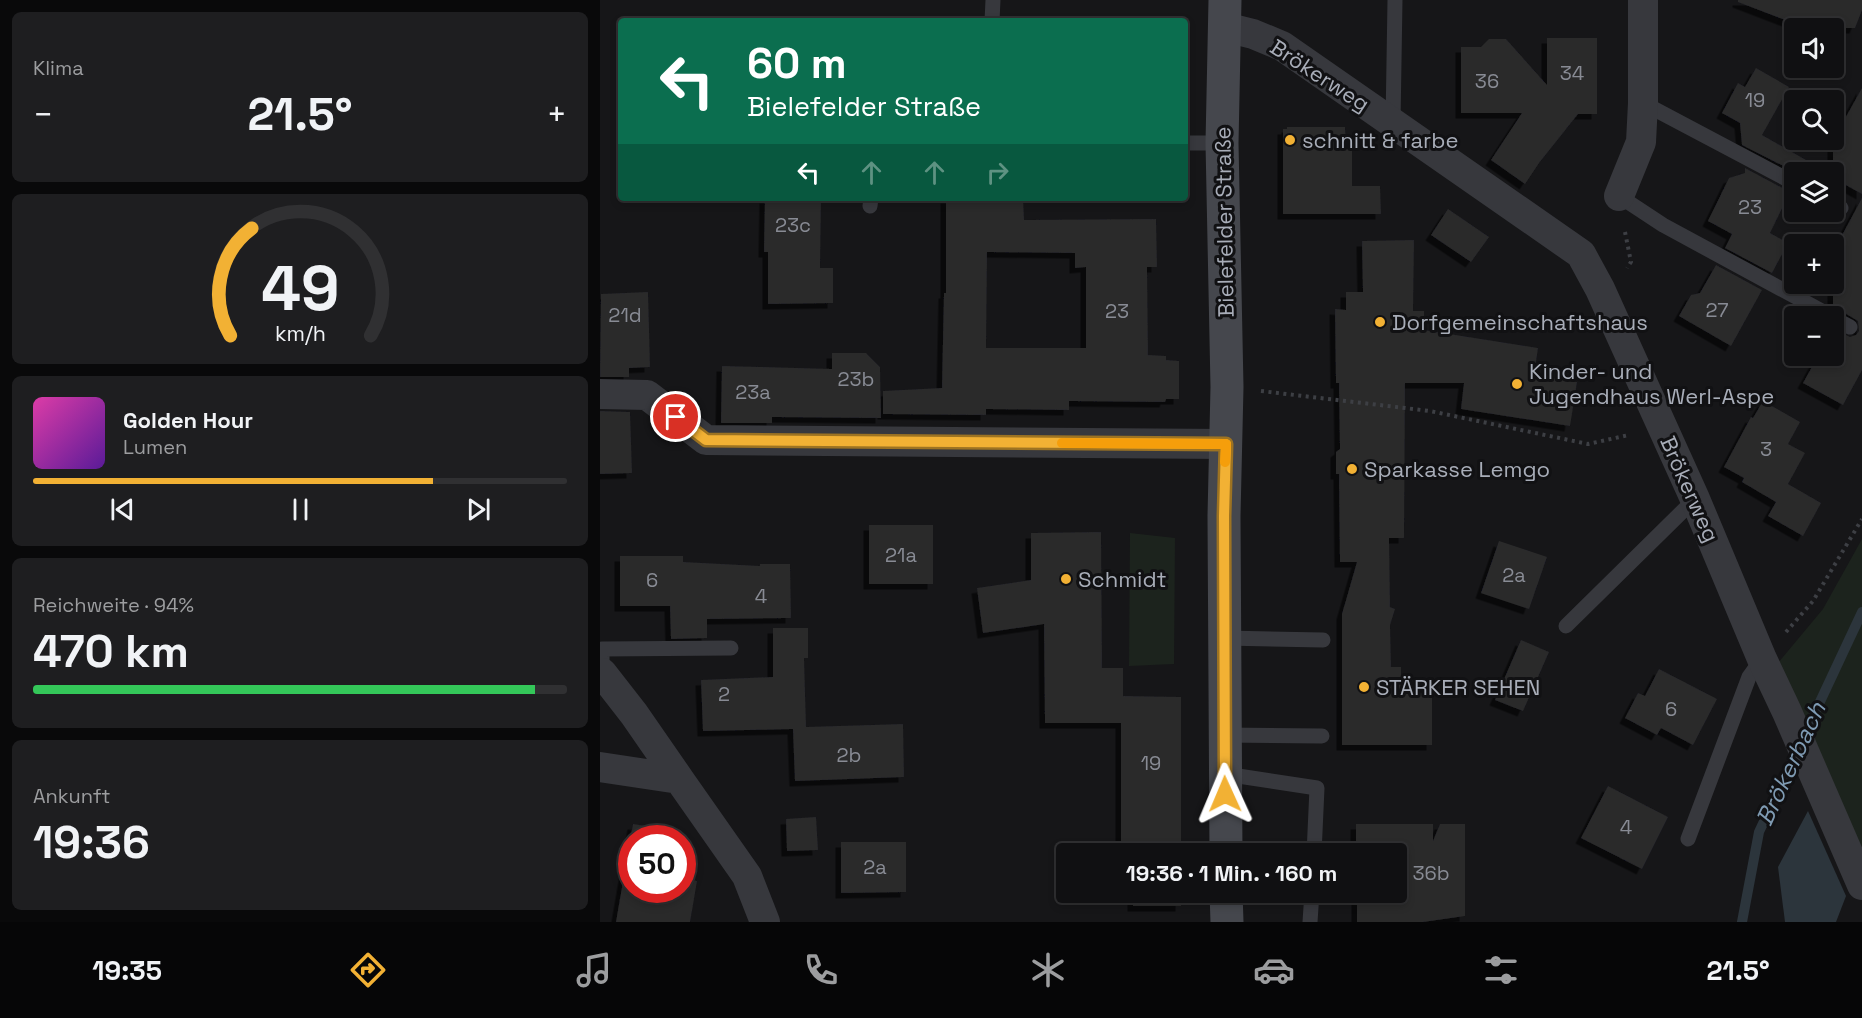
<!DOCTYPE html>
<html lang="de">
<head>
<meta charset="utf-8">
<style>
	:root { --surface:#101012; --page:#1e1e20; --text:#f1f3f6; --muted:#9c9d9f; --line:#303032; --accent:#f2b134 }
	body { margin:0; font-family:"Space Grotesk",sans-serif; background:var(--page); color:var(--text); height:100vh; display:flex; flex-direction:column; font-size:22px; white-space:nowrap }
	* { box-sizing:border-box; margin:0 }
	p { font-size:20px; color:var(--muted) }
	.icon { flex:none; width:33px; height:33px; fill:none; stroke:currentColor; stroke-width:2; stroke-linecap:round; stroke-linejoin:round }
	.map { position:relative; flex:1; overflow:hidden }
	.drawer { display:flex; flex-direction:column; gap:12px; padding:12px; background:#09090a; width:600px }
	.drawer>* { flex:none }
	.top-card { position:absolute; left:18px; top:18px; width:570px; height:183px; border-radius:6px; box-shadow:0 3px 9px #0003,0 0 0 2px var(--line); background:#0b6e4f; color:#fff; overflow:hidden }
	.buttons { position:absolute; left:1184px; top:18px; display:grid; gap:12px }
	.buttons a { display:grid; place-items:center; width:60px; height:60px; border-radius:6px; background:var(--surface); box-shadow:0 3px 9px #0003,0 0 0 2px var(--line); font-size:30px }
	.speed { position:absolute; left:18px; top:825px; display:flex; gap:12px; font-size:30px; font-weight:700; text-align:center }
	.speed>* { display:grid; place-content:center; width:78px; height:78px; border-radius:50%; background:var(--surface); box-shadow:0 3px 9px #0003,0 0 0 2px var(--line); line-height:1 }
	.speed .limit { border:9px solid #d22; background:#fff; color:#111 }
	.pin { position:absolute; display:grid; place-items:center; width:51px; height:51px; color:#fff; margin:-26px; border:3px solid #fff; border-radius:50%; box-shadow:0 2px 6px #0007 }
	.me { position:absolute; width:66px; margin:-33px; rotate:359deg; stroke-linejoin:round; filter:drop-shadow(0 0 4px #0008) }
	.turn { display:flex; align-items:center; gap:21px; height:126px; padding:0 30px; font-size:27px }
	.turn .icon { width:78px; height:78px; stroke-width:2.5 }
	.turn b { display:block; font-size:42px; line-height:51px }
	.lanes { display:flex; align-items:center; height:57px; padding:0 30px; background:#0003; justify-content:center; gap:30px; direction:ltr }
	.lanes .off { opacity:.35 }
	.big { font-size:45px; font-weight:600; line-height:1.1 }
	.drawer .card { flex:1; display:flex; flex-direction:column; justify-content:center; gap:9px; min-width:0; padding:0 21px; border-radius:9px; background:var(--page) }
	.drawer .dial { align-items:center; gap:0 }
	.dial svg { height:156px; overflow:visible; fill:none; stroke:var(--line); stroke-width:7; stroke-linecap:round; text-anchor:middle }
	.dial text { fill:var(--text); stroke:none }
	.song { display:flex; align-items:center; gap:18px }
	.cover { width:72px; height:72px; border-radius:9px; background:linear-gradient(135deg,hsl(320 70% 55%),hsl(270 70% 35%)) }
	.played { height:6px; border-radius:3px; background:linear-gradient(90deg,var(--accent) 75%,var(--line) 75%) }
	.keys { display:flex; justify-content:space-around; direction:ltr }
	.heat { display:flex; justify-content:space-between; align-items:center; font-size:33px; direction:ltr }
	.charge { height:9px; border-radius:4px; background:linear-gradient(90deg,#34c759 94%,var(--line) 0) }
	.trip { position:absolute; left:456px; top:843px; width:351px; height:60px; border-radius:6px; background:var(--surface); box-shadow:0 3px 9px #0003,0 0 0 2px var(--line); font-weight:600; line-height:60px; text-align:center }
	.menu { display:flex; height:96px; justify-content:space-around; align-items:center; background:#060607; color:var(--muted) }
	.menu .icon { width:42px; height:42px }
	.menu .current { color:var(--accent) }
	.menu b { font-size:27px; color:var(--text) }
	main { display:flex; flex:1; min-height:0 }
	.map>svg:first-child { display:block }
</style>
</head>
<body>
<main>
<section class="drawer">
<div class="card"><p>Klima</p>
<div class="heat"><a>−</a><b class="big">21.5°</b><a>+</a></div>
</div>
<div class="card dial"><svg viewBox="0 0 100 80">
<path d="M14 69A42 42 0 1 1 86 69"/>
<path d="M14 69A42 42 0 0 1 25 14" stroke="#f2b134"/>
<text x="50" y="56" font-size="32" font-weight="700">49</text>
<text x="50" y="72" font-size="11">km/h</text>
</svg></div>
<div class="card">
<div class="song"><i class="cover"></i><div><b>Golden Hour</b><p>Lumen</p></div></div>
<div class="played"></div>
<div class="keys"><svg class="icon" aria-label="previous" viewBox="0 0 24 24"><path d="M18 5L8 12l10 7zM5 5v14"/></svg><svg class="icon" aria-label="pause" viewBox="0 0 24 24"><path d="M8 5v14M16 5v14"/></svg><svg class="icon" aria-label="next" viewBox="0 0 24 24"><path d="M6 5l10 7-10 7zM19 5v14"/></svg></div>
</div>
<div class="card"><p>Reichweite · 94%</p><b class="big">470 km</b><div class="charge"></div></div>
<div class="card"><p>Ankunft</p><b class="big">19:36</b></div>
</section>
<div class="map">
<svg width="1262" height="922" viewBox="0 0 1262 922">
	<defs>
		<filter id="shadow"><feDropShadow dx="-5.5" dy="5.5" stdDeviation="0" flood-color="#0009"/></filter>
	</defs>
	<rect width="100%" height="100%" fill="#161618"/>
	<path fill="#1c231d" d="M530 533 575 538 574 664 529 666Z
		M1262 539V854L1178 663 1223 609Z"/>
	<path fill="#2c353c" d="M1208 811 1246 896 1236 922H1185L1178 867Z"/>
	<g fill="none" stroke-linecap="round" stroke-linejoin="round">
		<path stroke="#2c353c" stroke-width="10" d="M1142 922 1159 832 1262 612"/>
	</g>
	<path fill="#29292c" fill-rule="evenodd" filter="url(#shadow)" d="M1138 0H1262V10L1255 28H1206L1138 2Z
		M947 38H997V114H978L939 163 925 184 891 160 922 113H861V47H881L889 39H906L947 85Z
		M1156 68 1189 87 1162 135 1206 160 1199 172H1195L1142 145 1140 123 1122 113 1138 83 1145 87Z
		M1262 88V194L1233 178V140Z
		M687 127H745L746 149H752V186H780L781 214H683V129H687Z
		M1145 168 1190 192 1170 233 1188 243 1172 273 1125 248 1132 234 1108 221 1129 178 1145 173Z
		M165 198H221L220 268H233V303L168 304V252H164Z
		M346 198H423L424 220 556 219 557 267H547L548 355 566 356V360L579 361V399H566L565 402 469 401V410L386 409V415L283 414V391L342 388 344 293H346ZM387 252 475 253V268L486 267V348H386Z
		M1262 198V370L1243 405 1203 383 1218 356H1233V329L1250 337 1256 335 1259 331 1258 321 1233 306V252Z
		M848 209 889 237 871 262 831 235Z
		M814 240 813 311H824V330L938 348 934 375 977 382 970 426 861 409 864 383H805L804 538H789L790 607 795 609 790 625 791 667H801V694L832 693V745H742V614L757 562H740L739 474H736V452L740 449 739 383H736L735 309 746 310V292H763L762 241Z
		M1116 265 1162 290 1131 346 1079 316 1091 295 1100 293Z
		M48 292 50 367 29 368V377H0L1 294Z
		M232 353H266L280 367 281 418 172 417V423H121L122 366 232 369Z
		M1163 401 1200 422 1188 444 1205 453 1188 484 1221 503 1203 536 1168 516 1176 502 1142 482 1144 478 1124 467 1151 417 1153 418Z
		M0 411 30 412 32 473 0 474Z
		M269 525H333V584H269Z
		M501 532 502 668H523V696L581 697V854H521V723H445L444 624 383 633 377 588 431 580V533Z
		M899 541 947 557 929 609 881 593Z
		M20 556H83V562L160 566V564H190L191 618 107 619V638L71 639 70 606H20Z
		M173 628H208V658H204L206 727 303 724 304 777 195 781 193 729 103 731 101 680 173 677Z
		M921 640 949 652 923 711 895 700Z
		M1059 669 1117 699 1093 745 1061 728 1057 735 1025 718 1038 693 1045 696Z
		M1008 786 1068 817 1042 869 981 838Z
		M216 817 218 850 187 851 186 819Z
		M33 824 79 831 78 838H32V890H82V878L97 881 90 922H16Z
		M756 824H833V841L840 824H865V916L823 922H757V892H796V854H756Z
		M241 842H306V892L241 893Z
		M533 892H581V906H533Z"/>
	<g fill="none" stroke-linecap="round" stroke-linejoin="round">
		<path stroke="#3d3f44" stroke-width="4" stroke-dasharray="3 4.5" stroke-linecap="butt" d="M1025 232 1031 262 1027 268
			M661 391 830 411 988 444 1029 435
			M1186 632 1213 601 1262 519"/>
		<path stroke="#37383d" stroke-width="15" d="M392 21 393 0
			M1043 103 1194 183
			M793 123 795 0
			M585 143H622
			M1019 196 1063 225 1231 316
			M1233 204 1241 208
			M270 206 271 198
			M1233 318 1250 327
			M966 626 1095 499
			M624 638 723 640
			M2 673V649L131 648
			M624 735 722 736
			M625 774 717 788 714 854
			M1088 839 1149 677 1162 659
			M710 922 712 892"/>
		<path stroke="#37383d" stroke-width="30" d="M625 27 653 34 682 46 981 254 1000 289 1095 499 1162 659 1187 712 1262 885
			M1019 196 1041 142 1043 103V0
			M0 394 47 395 106 440 626 444
			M0 675 2 673 34 714 79 779
			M0 767 79 779 147 876 165 922"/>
		<path stroke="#45474d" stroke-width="33" d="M625 0 622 143 627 387 624 516 626 854
			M626 892 627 922"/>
	</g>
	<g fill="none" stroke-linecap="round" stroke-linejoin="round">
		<g stroke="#9d7322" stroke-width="15">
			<path id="route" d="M76 417 106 440 626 444 624 516 625 794"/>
		</g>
		<use href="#route" stroke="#f2b134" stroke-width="10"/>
		<path stroke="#f59e0b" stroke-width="10" d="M462 443 626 444 625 462"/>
	</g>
	<g fill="#f2b134" stroke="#111113" stroke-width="2">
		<circle cx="690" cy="140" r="6"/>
		<circle cx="780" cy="322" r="6"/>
		<circle cx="917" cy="384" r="6"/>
		<circle cx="752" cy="469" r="6"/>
		<circle cx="466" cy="579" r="6"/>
		<circle cx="764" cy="687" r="6"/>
	</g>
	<g text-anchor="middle" stroke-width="6" stroke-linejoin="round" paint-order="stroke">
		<g font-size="20" fill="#888b94">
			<text x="972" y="80">34</text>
			<text x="887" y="88">36</text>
			<text x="1155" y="107">19</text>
			<text x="1150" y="214">23</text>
			<text x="193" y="232">23c</text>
			<text x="1117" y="317">27</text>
			<text x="517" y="318">23</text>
			<text x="25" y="322">21d</text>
			<text x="256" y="386">23b</text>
			<text x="153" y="399">23a</text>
			<text x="1166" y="456">3</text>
			<text x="301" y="562">21a</text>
			<text x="914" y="582">2a</text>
			<text x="52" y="587">6</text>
			<text x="161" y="603">4</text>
			<text x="124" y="701">2</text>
			<text x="1071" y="716">6</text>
			<text x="249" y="762">2b</text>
			<text x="551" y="770">19</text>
			<text x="1026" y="834">4</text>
			<text x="275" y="874">2a</text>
			<text x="831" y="880">36b</text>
		</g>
		<g font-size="22" fill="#a8adb8" stroke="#111113">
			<text transform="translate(720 75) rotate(33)" y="8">Brökerweg</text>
			<text transform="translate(624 222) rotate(-91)" y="8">Bielefelder Straße</text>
			<text transform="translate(1090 489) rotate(66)" y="8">Brökerweg</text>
		</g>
		<g font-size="22" fill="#a8adb8" stroke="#111113" text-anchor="start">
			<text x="702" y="148">schnitt &amp; farbe</text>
			<text x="792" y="330">Dorfgemeinschaftshaus</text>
			<text x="929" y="379">Kinder- und<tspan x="929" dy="25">Jugendhaus Werl-Aspe</tspan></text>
			<text x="764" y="477">Sparkasse Lemgo</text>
			<text x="478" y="587">Schmidt</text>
			<text x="776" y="695">STÄRKER SEHEN</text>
		</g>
		<g font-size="24" font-style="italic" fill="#7f9bb3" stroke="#111113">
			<text transform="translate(1191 764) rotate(-65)" y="8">Brökerbach</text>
		</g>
	</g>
</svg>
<div class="buttons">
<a><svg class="icon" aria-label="sound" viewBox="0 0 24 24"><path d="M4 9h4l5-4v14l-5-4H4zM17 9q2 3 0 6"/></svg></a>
<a><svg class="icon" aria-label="search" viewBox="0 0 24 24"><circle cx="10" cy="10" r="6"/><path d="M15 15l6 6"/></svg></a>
<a><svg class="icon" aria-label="layers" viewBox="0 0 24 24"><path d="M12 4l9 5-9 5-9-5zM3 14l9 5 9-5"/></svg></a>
<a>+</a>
<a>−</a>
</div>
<div class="speed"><div class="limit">50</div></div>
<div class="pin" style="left:76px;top:417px;background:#d93025"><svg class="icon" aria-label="arrive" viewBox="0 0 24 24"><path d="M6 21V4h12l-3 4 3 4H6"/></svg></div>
<svg class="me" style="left:625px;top:794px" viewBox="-20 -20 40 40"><path d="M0-17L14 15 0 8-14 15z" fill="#f2b134" stroke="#fff" stroke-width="4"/></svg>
<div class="trip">19:36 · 1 Min. · 160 m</div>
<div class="top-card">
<div class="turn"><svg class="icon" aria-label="left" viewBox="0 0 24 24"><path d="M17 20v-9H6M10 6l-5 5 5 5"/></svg><div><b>60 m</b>Bielefelder Straße</div></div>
<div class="lanes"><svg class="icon" aria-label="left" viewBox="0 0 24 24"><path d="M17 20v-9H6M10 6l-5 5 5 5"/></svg><svg class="icon off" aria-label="ahead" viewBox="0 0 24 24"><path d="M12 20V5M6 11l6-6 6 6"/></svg><svg class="icon off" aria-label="ahead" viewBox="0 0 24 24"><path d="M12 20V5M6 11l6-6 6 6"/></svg><svg class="icon off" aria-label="right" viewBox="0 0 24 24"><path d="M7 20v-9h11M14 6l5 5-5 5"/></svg></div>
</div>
</div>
</main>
<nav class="menu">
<b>19:35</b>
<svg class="icon current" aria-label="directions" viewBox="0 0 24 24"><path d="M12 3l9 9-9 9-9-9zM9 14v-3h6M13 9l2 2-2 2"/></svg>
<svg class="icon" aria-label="music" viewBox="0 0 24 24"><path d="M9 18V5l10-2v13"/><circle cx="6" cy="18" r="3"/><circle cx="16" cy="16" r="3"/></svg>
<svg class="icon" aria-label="phone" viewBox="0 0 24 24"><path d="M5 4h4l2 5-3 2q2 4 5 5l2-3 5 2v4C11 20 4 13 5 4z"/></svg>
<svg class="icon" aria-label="climate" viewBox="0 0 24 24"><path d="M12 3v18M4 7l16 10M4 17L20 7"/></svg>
<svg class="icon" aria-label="car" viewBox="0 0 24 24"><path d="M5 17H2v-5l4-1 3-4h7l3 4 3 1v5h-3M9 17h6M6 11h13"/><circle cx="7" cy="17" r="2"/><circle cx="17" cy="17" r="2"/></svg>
<svg class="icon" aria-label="filters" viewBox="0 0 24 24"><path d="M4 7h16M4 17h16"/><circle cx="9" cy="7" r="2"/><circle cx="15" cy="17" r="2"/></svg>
<b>21.5°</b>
</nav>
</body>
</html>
